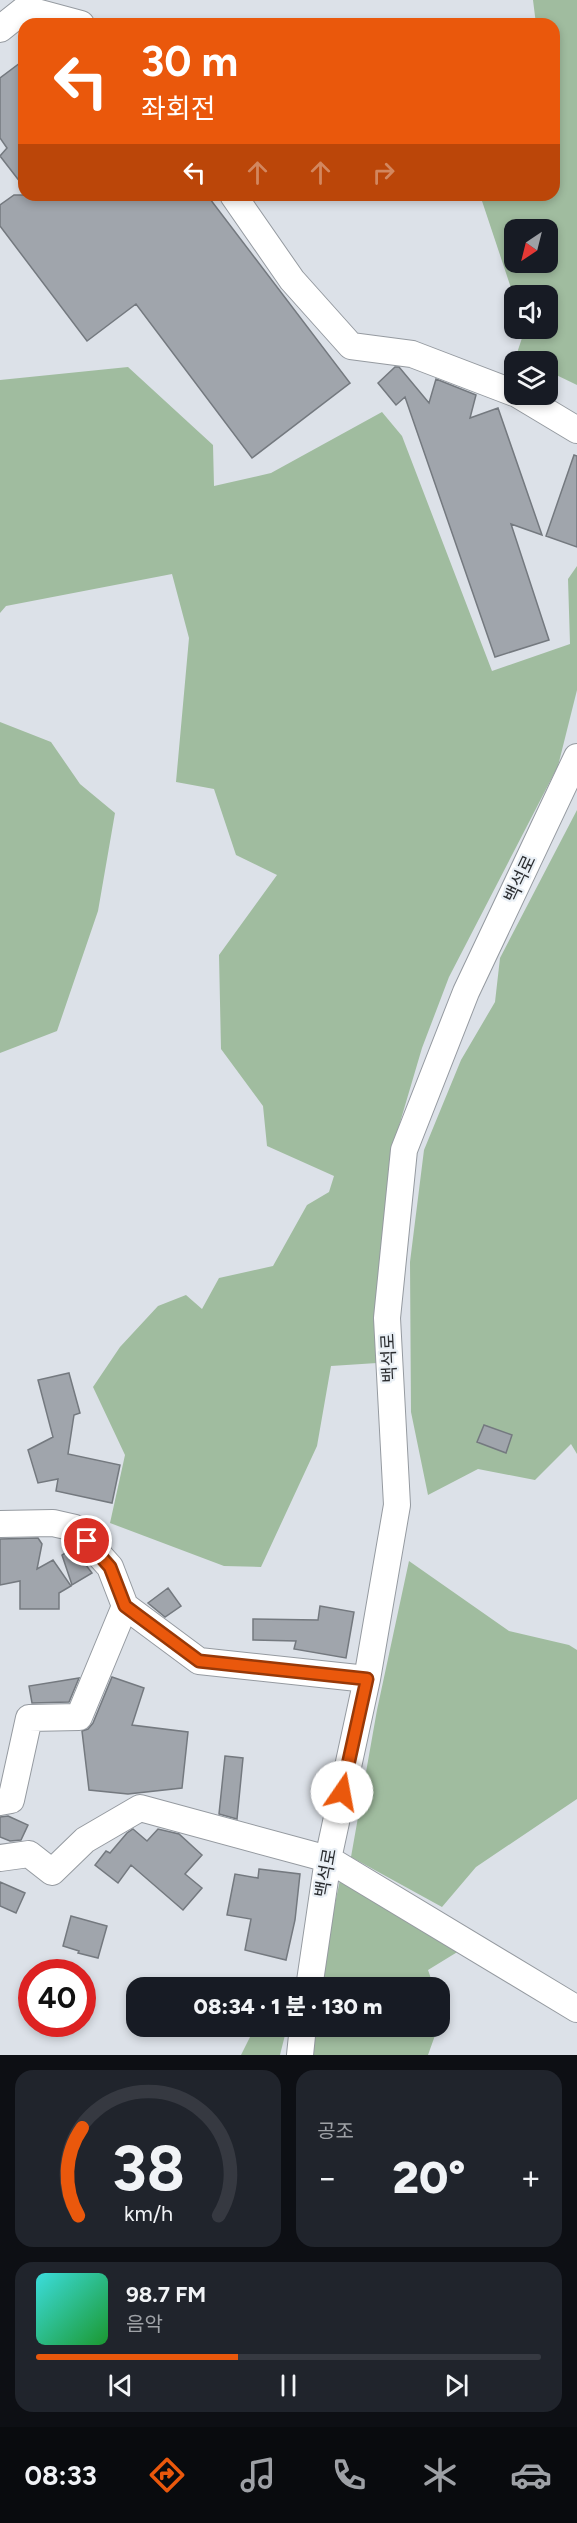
<!DOCTYPE html>
<html lang="ko">
<head>
<meta charset="utf-8">
<style>
	:root { --surface:#171b24; --page:#20242c; --text:#f1f3f6; --muted:#9ea1a6; --line:#363941; --accent:#ea580c }
	body { margin:0; font-family:Figtree,"Noto Sans KR",sans-serif; background:var(--page); color:var(--text); height:100vh; display:flex; flex-direction:column; font-size:22px; white-space:nowrap }
	* { box-sizing:border-box; margin:0 }
	p { font-size:20px; color:var(--muted) }
	.icon { flex:none; width:33px; height:33px; fill:none; stroke:currentColor; stroke-width:2; stroke-linecap:round; stroke-linejoin:round }
	.map { position:relative; height:2055px; overflow:hidden }
	.drawer { display:flex; flex-direction:column; gap:15px; padding:15px; background:#0d0f14; flex:1 }
	.drawer>* { flex:none }
	.hud { position:absolute; left:18px; top:18px; width:542px; height:183px; border-radius:18px; box-shadow:0 3px 9px #0003; background:#ea580c; color:#fff; overflow:hidden }
	.needle { width:39px; rotate:215deg }
	.fabs { position:absolute; left:504px; top:219px; display:grid; gap:12px }
	.fabs a { display:grid; place-items:center; width:54px; height:54px; border-radius:12px; background:var(--surface); box-shadow:0 3px 9px #0003; font-size:30px }
	.speed { position:absolute; left:18px; top:1959px; display:flex; gap:12px; font-size:30px; font-weight:700; text-align:center }
	.speed>* { display:grid; place-content:center; width:78px; height:78px; border-radius:50%; background:var(--surface); box-shadow:0 3px 9px #0003; line-height:1 }
	.speed .limit { border:9px solid #d22; background:#fff; color:#111 }
	.pin { position:absolute; display:grid; place-items:center; width:51px; height:51px; color:#fff; margin:-26px; border:3px solid #fff; border-radius:50%; box-shadow:0 2px 6px #0007 }
	.me { position:absolute; width:66px; margin:-33px; rotate:12deg; stroke-linejoin:round; filter:drop-shadow(0 0 4px #0008) }
	.turn { display:flex; align-items:center; gap:21px; height:126px; padding:0 24px; font-size:27px }
	.turn .icon { width:78px; height:78px; stroke-width:2.5 }
	.turn b { display:block; font-size:42px; line-height:51px }
	.lanes { display:flex; align-items:center; height:57px; padding:0 24px; background:#0003; justify-content:center; gap:30px; direction:ltr }
	.lanes .off { opacity:.35 }
	.big { font-size:45px; font-weight:800; line-height:1.1 }
	.drawer .card { flex:1; display:flex; flex-direction:column; justify-content:center; gap:9px; min-width:0; padding:0 21px; border-radius:18px; background:var(--page) }
	.drawer .dial { align-items:center; gap:0 }
	.dial svg { height:156px; overflow:visible; fill:none; stroke:var(--line); stroke-width:7; stroke-linecap:round; text-anchor:middle }
	.dial text { fill:var(--text); stroke:none }
	.song { display:flex; align-items:center; gap:18px }
	.cover { width:72px; height:72px; border-radius:9px; background:linear-gradient(135deg,hsl(180 70% 55%),hsl(130 70% 35%)) }
	.played { height:6px; border-radius:3px; background:linear-gradient(90deg,var(--accent) 40%,var(--line) 40%) }
	.keys { display:flex; justify-content:space-around; direction:ltr }
	.heat { display:flex; justify-content:space-between; align-items:center; font-size:33px; direction:ltr }
	.drawer .tiles { flex:1; display:grid; gap:15px; grid-template-columns:1fr 1fr }
	.card:last-child { grid-column:span 2 }
	.trip { position:absolute; left:126px; top:1977px; width:324px; height:60px; border-radius:18px; background:var(--surface); box-shadow:0 3px 9px #0003; font-weight:800; line-height:60px; text-align:center }
	.dock { display:flex; height:96px; justify-content:space-around; align-items:center; background:#090b0e; color:var(--muted) }
	.dock .icon { width:42px; height:42px }
	.dock .on { color:var(--accent) }
	.dock b { font-size:27px; color:var(--text) }
	.map>svg:first-child { display:block }
</style>
</head>
<body>
<div class="map">
<svg width="577" height="2055" viewBox="0 0 577 2055">
	<rect width="100%" height="100%" fill="#dce1e8"/>
	<path fill="#a0bc9f" fill-rule="evenodd" d="M533 0H577V385L548 371V362L527 361 516 356 525 329 548 328V296L514 297 480 195H554V24H536ZM514 230H548V262H514Z
		M128 367 213 445 214 486 271 473 382 412 402 436 492 671 570 644 568 579 577 566V690L558 766 449 977 422 1048 391 1153 377 1363 331 1366 317 1446 261 1567 224 1566 110 1523 125 1455 93 1387 120 1347 158 1306 186 1295 202 1309 219 1278 273 1266 307 1205 329 1192 334 1176 267 1146 263 1106 221 1049 219 955 277 875 236 855 214 789 176 782 189 638 172 574 6 606 0 613V380Z
		M0 722 51 742 80 784 115 813 98 911 57 1031 0 1053Z
		M577 810V1454L571 1444 535 1480 478 1469 428 1495 411 1412 410 1262 424 1150 461 1060 495 1002 500 958Z
		M409 1561 509 1631 569 1645 577 1650V1799L476 1867 442 1907 351 1857 377 1710Z
		M340 1880 459 1951 428 1970 434 1987 317 1988Z
		M255 2027H287L280 2055H241Z
		M314 2027H438L428 2055H312Z"/>
	<path fill="#a0a5ac" stroke="#74797f" stroke-width="1.5" d="M24 60V187L0 156 7 148 0 138V78Z
		M14 195H207L350 383 252 458 136 304 87 341 0 226V205Z
		M395 367H399L429 403 436 379 476 395 470 418 498 408 542 535 511 524 549 640 495 657 405 397 396 405 378 383Z
		M574 455 577 456V547L546 536Z
		M69 1373 80 1413 74 1415 68 1454 120 1465 112 1503 56 1491 58 1479 38 1483 28 1450 53 1437 38 1380Z
		M484 1425 512 1435 506 1453 477 1442Z
		M38 1538 42 1544 37 1569 53 1560 71 1586 59 1593V1609H20V1581L0 1585V1539Z
		M73 1548 92 1573 72 1585 62 1555Z
		M168 1588 181 1606 165 1617 148 1603Z
		M320 1606 354 1612 346 1658 294 1649 296 1641 253 1640V1619L318 1620Z
		M112 1677 144 1688 132 1725 188 1732 182 1788 128 1794 89 1790 82 1731 88 1729 93 1723Z
		M79 1678 69 1702 32 1703 29 1686Z
		M225 1756 243 1758 237 1819 219 1814Z
		M8 1816 28 1825 21 1840 10 1841 0 1837V1817Z
		M133 1829 147 1841 158 1829 179 1834 202 1855 185 1874 202 1888 183 1910 131 1865 118 1883 95 1865 106 1851 110 1853 127 1833Z
		M259 1869 300 1874 295 1920 286 1960 245 1950 251 1919 227 1915 235 1874 258 1878Z
		M0 1882 25 1893 16 1913 0 1906Z
		M71 1916 107 1926 98 1958 78 1953 79 1951 63 1946Z"/>
	<g fill="none" stroke-linecap="round" stroke-linejoin="round">
		<g stroke="#959aa0" stroke-width="28">
			<path id="minor" d="M0 29 25 9 81 24
				M233 195 292 280 351 346 412 354 514 393
				M517 394 577 430
				M0 1524 53 1523 75 1528 110 1567 125 1606 199 1661 367 1679
				M0 1802 11 1800 29 1718 79 1717 125 1606
				M0 1858 29 1854 52 1872 85 1840 140 1808 328 1859 577 2009
				M309 1988 328 1859 367 1679 397 1505 387 1318 404 1150 466 992 577 757
				M300 2055 303 2026"/>
		</g>
		<use href="#minor" stroke="#fff" stroke-width="26"/>
	</g>
	<g fill="none" stroke-linecap="round" stroke-linejoin="round">
		<g stroke="#983908" stroke-width="15">
			<path id="route" d="M87 1541 110 1567 125 1606 199 1661 367 1679 342 1792"/>
		</g>
		<use href="#route" stroke="#ea580c" stroke-width="10"/>
	</g>
	<g text-anchor="middle" stroke-width="4.5" stroke-linejoin="round" paint-order="stroke">
		<g font-size="18" fill="#2b2d30" stroke="#e9eff5">
			<text transform="translate(520 879) rotate(-65)" y="6">백석로</text>
			<text transform="translate(389 1358) rotate(-93)" y="6">백석로</text>
			<text transform="translate(326 1873) rotate(-80)" y="6">백석로</text>
		</g>
	</g>
</svg>
<div class="fabs">
<a><svg class="needle" viewBox="-14 -14 28 28"><path d="M0-13l5 13h-10z" fill="#e53935"/><path d="M0 13l5-13h-10z" fill="#9ea1a6"/></svg></a>
<a><svg class="icon" aria-label="sound" viewBox="0 0 24 24"><path d="M4 9h4l5-4v14l-5-4H4zM17 9q2 3 0 6"/></svg></a>
<a><svg class="icon" aria-label="layers" viewBox="0 0 24 24"><path d="M12 4l9 5-9 5-9-5zM3 14l9 5 9-5"/></svg></a>
</div>
<div class="speed"><div class="limit">40</div></div>
<div class="pin" style="left:87px;top:1541px;background:#d93025"><svg class="icon" aria-label="arrive" viewBox="0 0 24 24"><path d="M6 21V4h12l-3 4 3 4H6"/></svg></div>
<svg class="me" style="left:342px;top:1792px" viewBox="-20 -20 40 40"><circle r="19" fill="#fff"/><path d="M0-13L10 11 0 6-10 11z" fill="#ea580c"/></svg>
<div class="trip">08:34 · 1 분 · 130 m</div>
<div class="hud">
<div class="turn"><svg class="icon" aria-label="left" viewBox="0 0 24 24"><path d="M17 20v-9H6M10 6l-5 5 5 5"/></svg><div><b>30 m</b>좌회전</div></div>
<div class="lanes"><svg class="icon" aria-label="left" viewBox="0 0 24 24"><path d="M17 20v-9H6M10 6l-5 5 5 5"/></svg><svg class="icon off" aria-label="ahead" viewBox="0 0 24 24"><path d="M12 20V5M6 11l6-6 6 6"/></svg><svg class="icon off" aria-label="ahead" viewBox="0 0 24 24"><path d="M12 20V5M6 11l6-6 6 6"/></svg><svg class="icon off" aria-label="right" viewBox="0 0 24 24"><path d="M7 20v-9h11M14 6l5 5-5 5"/></svg></div>
</div>
</div>
<section class="drawer">
<div class="tiles">
<div class="card dial"><svg viewBox="0 0 100 80">
<path d="M14 69A42 42 0 1 1 86 69"/>
<path d="M14 69A42 42 0 0 1 16 24" stroke="#ea580c"/>
<text x="50" y="56" font-size="32" font-weight="700">38</text>
<text x="50" y="72" font-size="11">km/h</text>
</svg></div>
<div class="card"><p>공조</p>
<div class="heat"><a>−</a><b class="big">20°</b><a>+</a></div>
</div>
<div class="card">
<div class="song"><i class="cover"></i><div><b>98.7 FM</b><p>음악</p></div></div>
<div class="played"></div>
<div class="keys"><svg class="icon" aria-label="previous" viewBox="0 0 24 24"><path d="M18 5L8 12l10 7zM5 5v14"/></svg><svg class="icon" aria-label="pause" viewBox="0 0 24 24"><path d="M8 5v14M16 5v14"/></svg><svg class="icon" aria-label="next" viewBox="0 0 24 24"><path d="M6 5l10 7-10 7zM19 5v14"/></svg></div>
</div>
</div>
</section>
<nav class="dock">
<b>08:33</b>
<svg class="icon on" aria-label="directions" viewBox="0 0 24 24"><path d="M12 3l9 9-9 9-9-9zM9 14v-3h6M13 9l2 2-2 2"/></svg>
<svg class="icon" aria-label="music" viewBox="0 0 24 24"><path d="M9 18V5l10-2v13"/><circle cx="6" cy="18" r="3"/><circle cx="16" cy="16" r="3"/></svg>
<svg class="icon" aria-label="phone" viewBox="0 0 24 24"><path d="M5 4h4l2 5-3 2q2 4 5 5l2-3 5 2v4C11 20 4 13 5 4z"/></svg>
<svg class="icon" aria-label="climate" viewBox="0 0 24 24"><path d="M12 3v18M4 7l16 10M4 17L20 7"/></svg>
<svg class="icon" aria-label="car" viewBox="0 0 24 24"><path d="M5 17H2v-5l4-1 3-4h7l3 4 3 1v5h-3M9 17h6M6 11h13"/><circle cx="7" cy="17" r="2"/><circle cx="17" cy="17" r="2"/></svg>
</nav>
</body>
</html>
